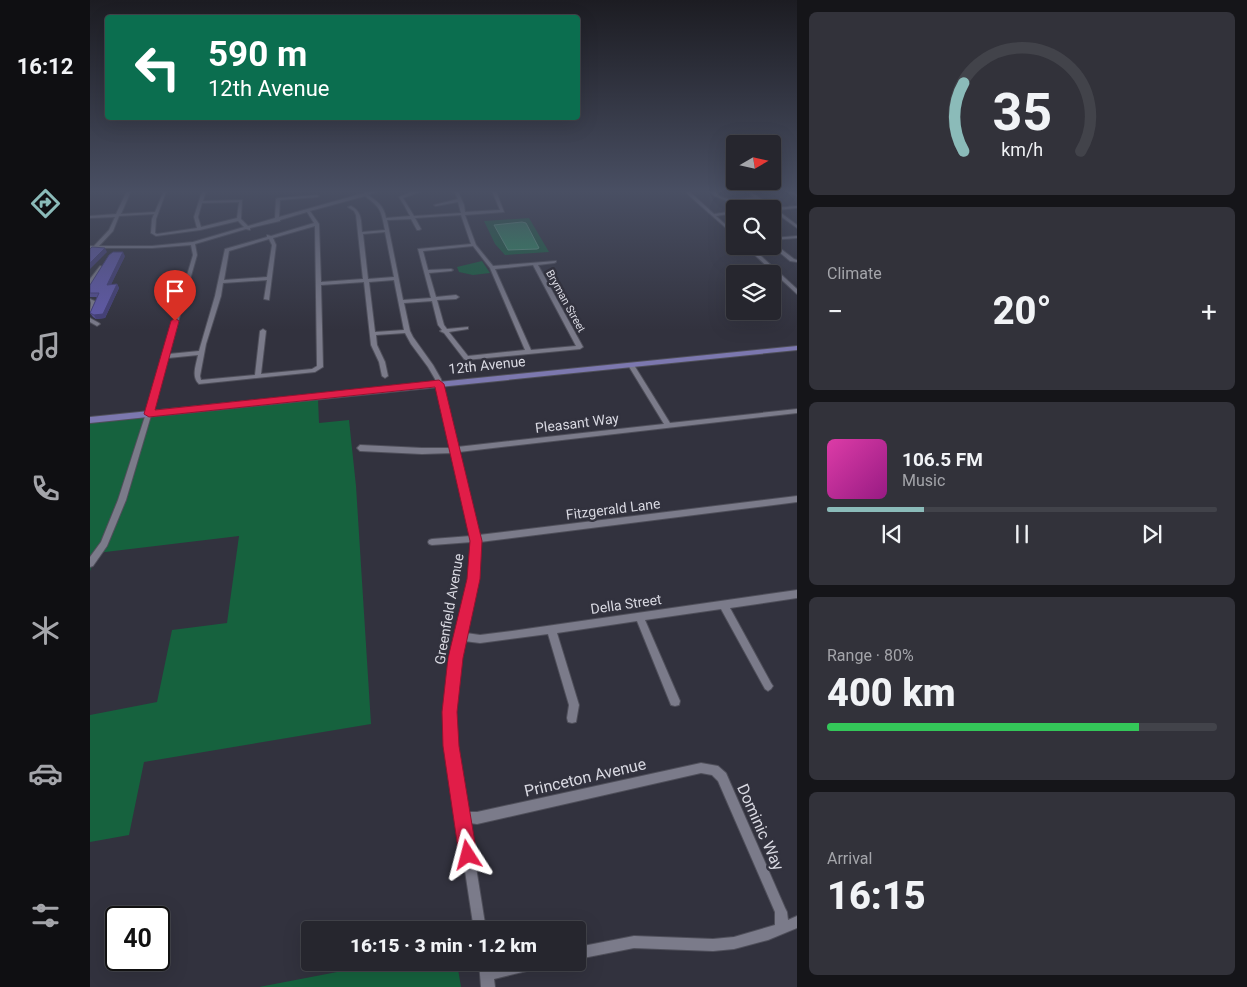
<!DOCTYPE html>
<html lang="en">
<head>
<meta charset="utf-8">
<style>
	:root { --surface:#26262e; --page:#32323a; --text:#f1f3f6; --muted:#a4a5aa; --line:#42434a; --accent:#8bbbb9 }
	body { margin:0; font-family:Roboto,sans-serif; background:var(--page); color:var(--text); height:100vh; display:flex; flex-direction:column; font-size:19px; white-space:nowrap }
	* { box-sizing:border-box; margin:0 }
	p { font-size:16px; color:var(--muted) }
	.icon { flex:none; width:28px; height:28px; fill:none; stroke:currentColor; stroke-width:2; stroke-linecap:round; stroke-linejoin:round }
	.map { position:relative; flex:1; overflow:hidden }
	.side { display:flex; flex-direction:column; gap:12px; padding:12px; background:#151519; width:450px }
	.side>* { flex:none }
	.top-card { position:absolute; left:15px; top:15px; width:475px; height:105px; border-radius:5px; box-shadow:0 5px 20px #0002,0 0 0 1px var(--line); background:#0b6e4f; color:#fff; overflow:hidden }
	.needle { width:32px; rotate:81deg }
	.fabs { position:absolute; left:636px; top:135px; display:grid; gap:10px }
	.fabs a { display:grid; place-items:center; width:55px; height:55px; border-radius:5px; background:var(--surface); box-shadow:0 5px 20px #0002,0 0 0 1px var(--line); font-size:25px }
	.speed { position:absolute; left:15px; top:906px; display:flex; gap:10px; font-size:25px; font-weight:700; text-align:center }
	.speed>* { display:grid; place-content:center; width:65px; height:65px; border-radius:50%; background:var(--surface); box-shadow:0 5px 20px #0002,0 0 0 1px var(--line); line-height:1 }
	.speed .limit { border:2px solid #111; border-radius:8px; background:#fff; color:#111 }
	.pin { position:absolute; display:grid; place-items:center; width:42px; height:42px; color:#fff; margin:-51px -21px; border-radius:50% 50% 50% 0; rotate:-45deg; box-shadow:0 0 5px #0007 }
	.pin .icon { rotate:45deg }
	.me { position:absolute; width:55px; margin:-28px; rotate:351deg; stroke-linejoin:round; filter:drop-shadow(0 0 4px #0008) }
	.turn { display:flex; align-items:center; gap:18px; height:105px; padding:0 20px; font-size:22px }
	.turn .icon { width:65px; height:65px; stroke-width:2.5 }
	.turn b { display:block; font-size:35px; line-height:42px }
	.big { font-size:38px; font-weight:800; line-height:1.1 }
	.side .widget { flex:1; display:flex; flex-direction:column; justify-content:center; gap:8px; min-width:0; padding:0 18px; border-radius:8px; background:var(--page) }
	.side .dial { align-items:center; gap:0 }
	.dial svg { height:130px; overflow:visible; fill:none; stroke:var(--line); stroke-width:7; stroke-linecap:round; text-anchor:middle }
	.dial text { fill:var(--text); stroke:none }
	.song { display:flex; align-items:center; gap:15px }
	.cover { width:60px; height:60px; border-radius:8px; background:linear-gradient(135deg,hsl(320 70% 55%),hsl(310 70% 35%)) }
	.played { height:5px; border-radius:2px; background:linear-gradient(90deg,var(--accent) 25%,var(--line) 25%) }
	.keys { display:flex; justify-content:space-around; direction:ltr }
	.heat { display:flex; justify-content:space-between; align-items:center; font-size:28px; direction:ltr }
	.charge { height:8px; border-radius:4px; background:linear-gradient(90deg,#34c759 80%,var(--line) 0) }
	.trip { position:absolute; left:211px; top:921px; width:285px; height:50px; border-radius:5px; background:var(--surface); box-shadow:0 5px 20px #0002,0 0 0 1px var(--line); font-weight:800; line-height:50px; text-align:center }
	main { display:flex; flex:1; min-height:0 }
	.tabs { display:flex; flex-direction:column; width:90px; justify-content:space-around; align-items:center; background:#0f0f12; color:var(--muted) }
	.tabs .icon { width:35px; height:35px }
	.tabs .selected { color:var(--accent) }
	.tabs b { font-size:22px; color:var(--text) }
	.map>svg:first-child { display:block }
</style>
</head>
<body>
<main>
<nav class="tabs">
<b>16:12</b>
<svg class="icon selected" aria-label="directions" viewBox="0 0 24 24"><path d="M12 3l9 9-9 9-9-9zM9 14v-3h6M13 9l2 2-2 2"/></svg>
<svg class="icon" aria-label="music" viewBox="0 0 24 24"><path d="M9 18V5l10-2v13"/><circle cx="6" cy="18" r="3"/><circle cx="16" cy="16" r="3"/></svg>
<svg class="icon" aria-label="phone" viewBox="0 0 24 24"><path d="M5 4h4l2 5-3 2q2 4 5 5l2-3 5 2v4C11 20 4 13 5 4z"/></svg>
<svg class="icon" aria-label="climate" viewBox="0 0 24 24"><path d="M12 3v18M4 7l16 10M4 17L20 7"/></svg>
<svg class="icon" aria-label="car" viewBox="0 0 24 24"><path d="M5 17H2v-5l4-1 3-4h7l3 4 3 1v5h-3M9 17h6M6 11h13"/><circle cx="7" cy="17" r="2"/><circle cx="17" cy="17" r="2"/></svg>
<svg class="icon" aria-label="filters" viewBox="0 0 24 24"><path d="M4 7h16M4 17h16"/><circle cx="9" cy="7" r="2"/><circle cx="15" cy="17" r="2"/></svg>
</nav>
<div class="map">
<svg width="707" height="987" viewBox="0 0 707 987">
	<rect width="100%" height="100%" fill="#32323e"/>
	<path fill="#16623e" d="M439 218 459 252 415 255 405 244 394 221Z
		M392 261 400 273 383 275 369 272 367 267Z
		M228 399 229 423 259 420 266 486 281 724 54 762 39 835 0 842V715L67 702 82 630 137 623 149 536 7 553 0 571V423L62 415Z
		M294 963H367L371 987H169Z"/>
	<path fill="#2e9965" stroke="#61ac8a" d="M432 222 436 223 449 248 447 249 418 250 404 225Z"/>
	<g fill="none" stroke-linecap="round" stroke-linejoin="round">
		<g stroke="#4f4f5a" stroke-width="2">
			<path id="minor" d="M37 191H41L31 214 65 212 73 193 76 192 66 219 65 233 67 234 107 228 104 217 112 191H116L113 201 152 200 151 219 158 226 185 218 186 199 188 198 227 195 229 196 227 197 190 200 189 217 281 191H289L278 195C287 201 294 206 296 218L320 216 314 205 309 197 324 191H332L313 198 324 216 371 213 368 202 346 206 344 205 368 199 364 191H368L374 205 375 212 410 210 402 191H406L414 212 375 215 386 245 403 266 466 261V262L464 263 448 265 493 347 490 349 376 360 374 359 354 333 350 331 352 330 348 325 342 301 314 303 320 331 323 337 343 365 351 379 367 447 574 424 538 365 541 363 544 365 580 423 707 409V413L369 452 389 535 707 496V502L390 542 387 579 376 633 390 635 422 631 707 590V598L640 608 681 683 683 686 681 689 678 691 675 689 631 609 555 620 590 701 589 705 585 706 581 705 547 621 467 633 489 705 486 722 482 723 478 722 477 718 479 705 458 634 390 643 374 641C367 675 363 711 366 746 368 768 373 790 377 812H387L611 763 628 766 636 773 695 908 697 912 698 920 707 916V928L678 940 644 949 623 951 544 948 488 959V947L544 936 623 939 644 937 685 925V912L628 781 622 775 611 773 387 824 379 823 396 930H384L356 746 355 712 361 658 379 579 382 542 342 545 339 544 338 542 339 540 342 539 381 536 362 453 332 454 270 451 267 448 270 445 332 448H361L345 379 338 367 321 344 315 333 286 335 287 345 295 362 298 376 295 378 292 376 289 362 281 345 274 282 231 285 233 367 225 372 109 384C101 377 106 365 108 355L78 358 36 500 17 546 3 566 0 567V557L11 542 28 500 58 407 103 255 101 245 62 248H0V246H4L19 230 25 217 0 218V216L26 214ZM275 196C291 208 291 210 295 230L272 232C271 220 272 212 261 206L258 207 264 211 266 215 273 279 231 282 229 224 220 211ZM149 202 147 218 111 227 108 217 112 203ZM217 212 224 223 181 236 177 235V237L135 249 125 296 109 351 79 354 107 255 105 244 156 229 160 230V228L190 221V220ZM64 214 62 219 61 233 66 236 110 230 148 221 154 227 103 242 62 246H9L23 231 29 216ZM371 215 381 244 328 249 341 298 313 300 297 220 321 219 327 230H329L331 229 325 218ZM225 226 227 366 222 369 171 374 176 331 173 329 170 331 165 375 111 380 110 376 116 344 131 296 133 283 177 280 174 299 179 300 186 245 183 238ZM295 232 304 277 278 279 273 234ZM179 239 182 245 177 277 134 280 139 251ZM383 246 400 268 435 350 378 356 359 332 378 329V327L357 329 354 325 347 300 366 299 369 297 366 295 346 297 339 273 361 271 363 270 361 269 338 270 333 251ZM443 265 486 346 441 350 405 269ZM304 280 314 330 285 332 279 282Z
				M594 191H599L624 214 645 211V213L626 216 645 233V236Z
				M619 191C626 191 629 196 634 198 644 201 654 198 664 197L655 191H660L684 208 707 206V208L687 210 707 225V228L682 210V209H680L667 199 637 201 625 196Z
				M697 191H703L707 194V196Z
				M707 236V238L682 240V238Z
				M682 242 704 259 707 260V262L700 261 682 246Z
				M655 246H660L707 289V294Z
				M10 266 14 267 2 283 0 284V279Z
				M0 299 7 302 3 310 0 312 1 303Z
				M0 318 9 323 10 324 7 326 0 322Z
				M389 962H402V966L416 962H451L450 967 445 969 404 979 405 987H391Z"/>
		</g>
		<g stroke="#4f4f5a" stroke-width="2">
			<path id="major" d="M707 346V350L0 423V417Z"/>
		</g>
		<use href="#minor" fill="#7b7b8a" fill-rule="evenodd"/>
		<use href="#major" fill="#7c78af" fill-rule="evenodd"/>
	</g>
	<path fill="#534d93" d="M35 256 21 284H27L29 288 15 318 6 319 3 317 0 313 7 297H0V285Z"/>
	<path fill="#443f78" d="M15 248 17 252 0 269V263Z
		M33 252 35 256 19 289 17 285Z
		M27 284 29 288 15 318 6 319 4 315Z"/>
	<path fill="#615aab" stroke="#443f78" d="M2 247 15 248 0 263V249Z
		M23 252H33L17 285 27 284 13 314 4 315 0 313 9 293H0V285L19 255Z"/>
	<linearGradient id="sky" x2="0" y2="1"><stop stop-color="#1c1c22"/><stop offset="0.58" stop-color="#494f63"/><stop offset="1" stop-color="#494f63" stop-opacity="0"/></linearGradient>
	<rect width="707" height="330" fill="url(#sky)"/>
	<path fill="#e11d48" stroke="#92132f" d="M85 318 89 321 65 410 349 380 354 384 392 541 390 579 373 658 367 712 369 746 387 855 384 861 378 864 372 861 369 855 353 746 352 712 358 658 377 579 380 541 345 387 59 417 54 414 81 321Z"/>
	<g text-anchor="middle" stroke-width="5" stroke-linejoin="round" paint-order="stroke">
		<g font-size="11" fill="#d9d9e2" stroke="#32323e">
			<text transform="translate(476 301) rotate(61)" y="4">Bryman Street</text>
		</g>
		<g font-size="14" fill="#d9d9e2" stroke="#32323e">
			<text transform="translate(397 365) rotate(-6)" y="5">12th Avenue</text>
			<text transform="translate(487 423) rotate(-7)" y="5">Pleasant Way</text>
			<text transform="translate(523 509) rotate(-7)" y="5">Fitzgerald Lane</text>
			<text transform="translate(536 604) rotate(-8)" y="5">Della Street</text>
			<text transform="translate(359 609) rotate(-80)" y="5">Greenfield Avenue</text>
		</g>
		<g font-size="16" fill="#d9d9e2" stroke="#32323e">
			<text transform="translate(495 777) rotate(-13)" y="6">Princeton Avenue</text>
			<text transform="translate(671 827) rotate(66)" y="6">Dominic Way</text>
		</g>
	</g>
</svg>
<div class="fabs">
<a><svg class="needle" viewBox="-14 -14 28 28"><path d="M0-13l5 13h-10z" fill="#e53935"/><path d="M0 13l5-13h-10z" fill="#a4a5aa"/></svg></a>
<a><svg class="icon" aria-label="search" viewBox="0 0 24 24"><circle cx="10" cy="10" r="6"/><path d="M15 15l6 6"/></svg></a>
<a><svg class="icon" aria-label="layers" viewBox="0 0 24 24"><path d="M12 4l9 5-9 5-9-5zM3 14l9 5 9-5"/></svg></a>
</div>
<div class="speed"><div class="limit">40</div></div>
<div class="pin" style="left:85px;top:321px;background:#d93025"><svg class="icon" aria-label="arrive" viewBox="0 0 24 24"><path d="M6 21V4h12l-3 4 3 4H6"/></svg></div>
<svg class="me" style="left:378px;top:855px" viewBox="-20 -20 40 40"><path d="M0-17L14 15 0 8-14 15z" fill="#e11d48" stroke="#fff" stroke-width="4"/></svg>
<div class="trip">16:15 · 3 min · 1.2 km</div>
<div class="top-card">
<div class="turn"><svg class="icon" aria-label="left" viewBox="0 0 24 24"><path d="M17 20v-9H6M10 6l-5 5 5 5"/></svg><div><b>590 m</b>12th Avenue</div></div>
</div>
</div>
<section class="side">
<div class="widget dial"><svg viewBox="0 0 100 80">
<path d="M14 69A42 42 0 1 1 86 69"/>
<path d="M14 69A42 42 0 0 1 14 27" stroke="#8bbbb9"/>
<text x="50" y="56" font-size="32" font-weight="700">35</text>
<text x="50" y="72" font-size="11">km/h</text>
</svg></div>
<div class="widget"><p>Climate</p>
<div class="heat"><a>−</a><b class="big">20°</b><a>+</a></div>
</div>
<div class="widget">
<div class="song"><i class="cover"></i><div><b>106.5 FM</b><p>Music</p></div></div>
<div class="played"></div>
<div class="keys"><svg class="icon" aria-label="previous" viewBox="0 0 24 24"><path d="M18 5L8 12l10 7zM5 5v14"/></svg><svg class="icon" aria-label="pause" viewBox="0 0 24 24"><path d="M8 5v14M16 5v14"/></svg><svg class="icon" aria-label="next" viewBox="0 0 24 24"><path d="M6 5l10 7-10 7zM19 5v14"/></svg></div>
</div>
<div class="widget"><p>Range · 80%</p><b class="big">400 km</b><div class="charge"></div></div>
<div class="widget"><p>Arrival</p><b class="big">16:15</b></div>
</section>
</main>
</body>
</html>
